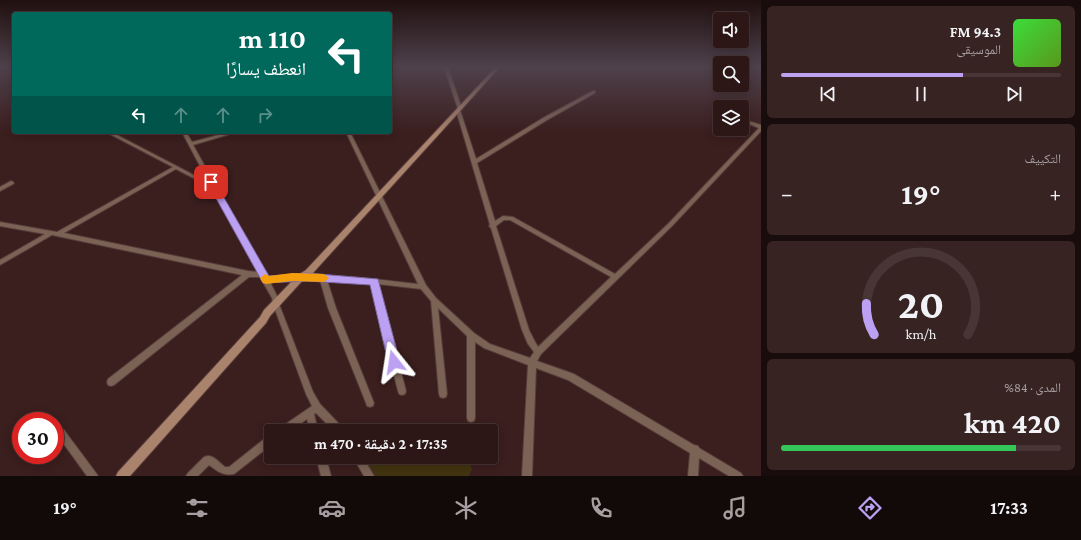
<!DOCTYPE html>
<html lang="ar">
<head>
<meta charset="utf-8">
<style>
	:root { --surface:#2c1616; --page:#382323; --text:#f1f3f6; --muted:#a69fa1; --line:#483535; --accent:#bca0f2 }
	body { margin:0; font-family:"Crimson Pro","Noto Naskh Arabic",serif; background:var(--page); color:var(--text); direction:rtl; height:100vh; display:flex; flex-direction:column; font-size:15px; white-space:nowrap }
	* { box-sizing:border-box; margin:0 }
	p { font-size:13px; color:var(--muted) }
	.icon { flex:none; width:22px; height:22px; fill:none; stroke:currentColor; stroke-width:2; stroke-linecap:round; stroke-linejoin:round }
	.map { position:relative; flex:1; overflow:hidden; direction:ltr }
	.panel { display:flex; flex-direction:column; gap:6px; padding:6px; background:#180c0c; width:320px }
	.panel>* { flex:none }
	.guide { position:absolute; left:12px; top:12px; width:380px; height:122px; border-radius:4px; box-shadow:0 2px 10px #0003,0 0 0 1px var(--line); direction:rtl; background:#00695c; color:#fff; overflow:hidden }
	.fabs { position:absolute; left:713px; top:12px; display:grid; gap:8px }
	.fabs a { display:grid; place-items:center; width:36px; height:36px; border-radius:4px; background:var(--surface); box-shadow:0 2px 10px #0003,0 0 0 1px var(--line); font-size:20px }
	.speed { position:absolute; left:12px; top:412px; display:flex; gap:8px; font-size:20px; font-weight:700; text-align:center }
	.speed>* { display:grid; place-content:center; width:52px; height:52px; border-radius:50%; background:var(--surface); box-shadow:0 2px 10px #0003,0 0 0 1px var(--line); line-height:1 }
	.speed .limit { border:6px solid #d22; background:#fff; color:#111 }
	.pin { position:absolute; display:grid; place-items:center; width:34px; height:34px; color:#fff; margin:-17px; border-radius:8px; box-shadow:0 2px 6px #0006 }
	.me { position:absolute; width:44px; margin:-22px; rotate:345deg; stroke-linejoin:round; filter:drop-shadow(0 0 3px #0008) }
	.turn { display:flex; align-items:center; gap:14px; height:84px; padding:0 20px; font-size:18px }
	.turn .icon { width:52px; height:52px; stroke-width:2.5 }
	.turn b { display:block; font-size:28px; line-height:34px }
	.lanes { display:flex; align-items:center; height:38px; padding:0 20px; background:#0003; justify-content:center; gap:20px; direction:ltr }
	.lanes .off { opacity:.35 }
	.big { font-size:30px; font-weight:700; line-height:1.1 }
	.panel .widget { flex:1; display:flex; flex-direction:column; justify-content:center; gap:6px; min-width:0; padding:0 14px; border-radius:6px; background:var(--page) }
	.panel .dial { align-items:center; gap:0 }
	.dial svg { height:104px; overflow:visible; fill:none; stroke:var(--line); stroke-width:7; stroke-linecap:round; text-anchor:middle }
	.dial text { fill:var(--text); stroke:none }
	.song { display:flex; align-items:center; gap:12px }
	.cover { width:48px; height:48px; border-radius:6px; background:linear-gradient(135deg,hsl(120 70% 55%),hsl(90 70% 35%)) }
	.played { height:4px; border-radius:2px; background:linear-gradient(90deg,var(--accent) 65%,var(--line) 65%) }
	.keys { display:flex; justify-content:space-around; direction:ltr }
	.heat { display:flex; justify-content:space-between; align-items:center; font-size:22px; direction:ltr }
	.charge { height:6px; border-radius:3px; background:linear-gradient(90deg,#34c759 84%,var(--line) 0) }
	.trip { position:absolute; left:264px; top:424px; width:234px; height:40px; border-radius:4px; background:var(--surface); box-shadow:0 2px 10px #0003,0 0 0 1px var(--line); font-weight:700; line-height:40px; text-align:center; direction:rtl }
	.dock { display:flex; height:64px; justify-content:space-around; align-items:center; background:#120909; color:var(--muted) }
	.dock .icon { width:28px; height:28px }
	.dock .current { color:var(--accent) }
	.dock b { font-size:18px; color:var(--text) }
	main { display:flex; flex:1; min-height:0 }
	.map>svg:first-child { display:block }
</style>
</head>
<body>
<main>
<section class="panel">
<div class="widget">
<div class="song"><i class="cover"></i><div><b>94.3 FM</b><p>الموسيقى</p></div></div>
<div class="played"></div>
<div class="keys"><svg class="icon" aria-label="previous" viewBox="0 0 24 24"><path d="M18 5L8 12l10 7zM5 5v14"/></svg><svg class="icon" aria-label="pause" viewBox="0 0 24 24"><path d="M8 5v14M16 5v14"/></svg><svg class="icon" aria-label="next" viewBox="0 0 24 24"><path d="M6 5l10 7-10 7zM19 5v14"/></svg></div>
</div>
<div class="widget"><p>التكييف</p>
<div class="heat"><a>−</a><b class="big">19°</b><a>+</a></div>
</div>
<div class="widget dial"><svg viewBox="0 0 100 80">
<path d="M14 69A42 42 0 1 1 86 69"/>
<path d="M14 69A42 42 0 0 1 8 45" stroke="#bca0f2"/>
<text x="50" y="56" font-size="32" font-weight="700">20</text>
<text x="50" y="72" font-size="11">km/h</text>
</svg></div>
<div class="widget"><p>المدى · 84%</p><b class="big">420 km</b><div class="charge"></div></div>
</section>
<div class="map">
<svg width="761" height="476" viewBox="0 0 761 476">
	<rect width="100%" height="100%" fill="#3b1e1e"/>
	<path fill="#423410" d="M396 424 439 431H382L381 428Z
		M363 457H467L472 469 469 476H373L368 470Z"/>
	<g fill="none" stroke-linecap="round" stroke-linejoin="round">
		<g stroke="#573b3b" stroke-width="2">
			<path id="street" d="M444 67H448L462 109 460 110 476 159 543 118 593 91H595V93L547 120 477 163 495 221 503 216 513 217 615 274 668 224 759 128 742 121V119L761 125V131L672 226 541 354 537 361 574 374 694 445 698 446 699 448 741 473 743 476H729L699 458 698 476H688L690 453 568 380 536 368 532 476H522L528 365 484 348 475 342V418L474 421 471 422 468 421 467 418V336L438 308 447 394 446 397 443 398 440 397 439 394 431 301 421 289 378 284 406 391 405 394 402 395 399 394 398 391 371 284 327 280 336 308 374 403 373 406 370 407 367 406 366 403 328 308 320 280 286 281 270 282 278 298 279 304 313 392 320 404 343 428 344 431H334L316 413 314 414 318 431H310L307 419 290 431H279L280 428 312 406 306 394 273 304 272 298 260 277H249L114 385 111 386 108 385 107 382 108 379 242 275 52 235 0 265V260L45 234 0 226V222L57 232 173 167 106 132H111L209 183 182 132H186L192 142 230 132H237L193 145 267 277C318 272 368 278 418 284L346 132H350L426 285 436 298 474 333 490 344 530 358 534 352 528 344 522 330 491 228 489 226 490 225 456 110 458 109ZM176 169 203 183 213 190 258 272 248 271 64 233ZM504 220H510L611 277 538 347 534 340 529 330 496 226Z
				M734 105H736L737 106 736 107H732Z
				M11 181 13 182 14 183 13 184 0 191V187Z
				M61 429 64 430 96 473 98 476H87L58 436 57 433 58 430Z
				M271 435V445L234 474C223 476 217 471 209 465L198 476H186L188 473 204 457C213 453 218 462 225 467H229L268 436Z
				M316 457H326L331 476H321Z
				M353 457H363L374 476H364Z"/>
		</g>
		<g stroke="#573b3b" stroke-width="2">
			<path id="secondary" d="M496 67H500L312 274 304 279 270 316 266 323 130 476H116L118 472 260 317 264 310 298 275 306 270Z"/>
		</g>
		<use href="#street" fill="#7a6254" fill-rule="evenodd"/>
		<use href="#secondary" fill="#a9836c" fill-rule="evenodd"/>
	</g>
	<linearGradient id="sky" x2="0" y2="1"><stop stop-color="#201010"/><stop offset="0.5" stop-color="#4f414c"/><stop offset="1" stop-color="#4f414c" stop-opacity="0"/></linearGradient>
	<rect width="761" height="133" fill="url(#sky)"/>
	<path fill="#bca0f2" stroke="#7a689d" d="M211 179 215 182 269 276 307 273 378 279 400 362 399 366 394 368 390 366 388 362 370 285 307 281 263 283 207 182Z"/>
	<path fill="#f59e0b" d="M292 273 324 274 329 278 324 282 292 281 266 284 263 283 260 278 265 274 269 276Z"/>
</svg>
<div class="fabs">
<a><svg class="icon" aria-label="sound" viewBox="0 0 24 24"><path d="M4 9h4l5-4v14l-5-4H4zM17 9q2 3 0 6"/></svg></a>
<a><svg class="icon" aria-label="search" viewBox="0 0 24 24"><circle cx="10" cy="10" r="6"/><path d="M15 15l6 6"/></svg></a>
<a><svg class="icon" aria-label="layers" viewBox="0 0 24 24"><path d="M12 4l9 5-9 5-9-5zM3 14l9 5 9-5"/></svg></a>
</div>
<div class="speed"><div class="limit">30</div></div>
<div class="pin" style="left:211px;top:182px;background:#d93025"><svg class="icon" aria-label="arrive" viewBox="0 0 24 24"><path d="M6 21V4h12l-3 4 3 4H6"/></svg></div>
<svg class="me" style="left:394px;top:362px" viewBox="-20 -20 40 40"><path d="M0-17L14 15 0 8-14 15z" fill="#bca0f2" stroke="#fff" stroke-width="4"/></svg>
<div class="trip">17:35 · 2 دقيقة · 470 m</div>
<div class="guide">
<div class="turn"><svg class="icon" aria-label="left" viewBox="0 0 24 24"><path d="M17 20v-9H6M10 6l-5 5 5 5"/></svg><div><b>110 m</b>انعطف يسارًا</div></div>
<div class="lanes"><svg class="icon" aria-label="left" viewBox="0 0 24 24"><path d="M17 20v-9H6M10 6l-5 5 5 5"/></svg><svg class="icon off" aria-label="ahead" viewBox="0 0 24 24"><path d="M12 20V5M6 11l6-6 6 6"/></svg><svg class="icon off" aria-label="ahead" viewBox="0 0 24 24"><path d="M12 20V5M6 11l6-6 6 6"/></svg><svg class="icon off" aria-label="right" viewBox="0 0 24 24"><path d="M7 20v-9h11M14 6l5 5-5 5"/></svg></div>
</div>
</div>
</main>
<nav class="dock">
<b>17:33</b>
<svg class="icon current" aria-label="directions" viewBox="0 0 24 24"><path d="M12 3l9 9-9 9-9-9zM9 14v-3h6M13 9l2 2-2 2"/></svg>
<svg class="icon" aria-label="music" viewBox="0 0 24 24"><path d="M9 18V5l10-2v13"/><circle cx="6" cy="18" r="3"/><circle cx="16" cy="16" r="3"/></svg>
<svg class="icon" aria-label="phone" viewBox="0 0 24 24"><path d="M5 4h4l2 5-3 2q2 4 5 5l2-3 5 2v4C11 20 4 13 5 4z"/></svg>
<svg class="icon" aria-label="climate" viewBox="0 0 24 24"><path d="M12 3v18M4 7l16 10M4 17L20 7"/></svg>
<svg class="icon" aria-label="car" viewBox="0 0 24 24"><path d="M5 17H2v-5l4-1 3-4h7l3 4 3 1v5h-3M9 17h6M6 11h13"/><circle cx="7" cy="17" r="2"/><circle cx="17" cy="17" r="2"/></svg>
<svg class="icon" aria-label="filters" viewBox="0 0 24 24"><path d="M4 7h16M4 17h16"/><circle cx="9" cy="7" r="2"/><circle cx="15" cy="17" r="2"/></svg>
<b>19°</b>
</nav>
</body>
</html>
